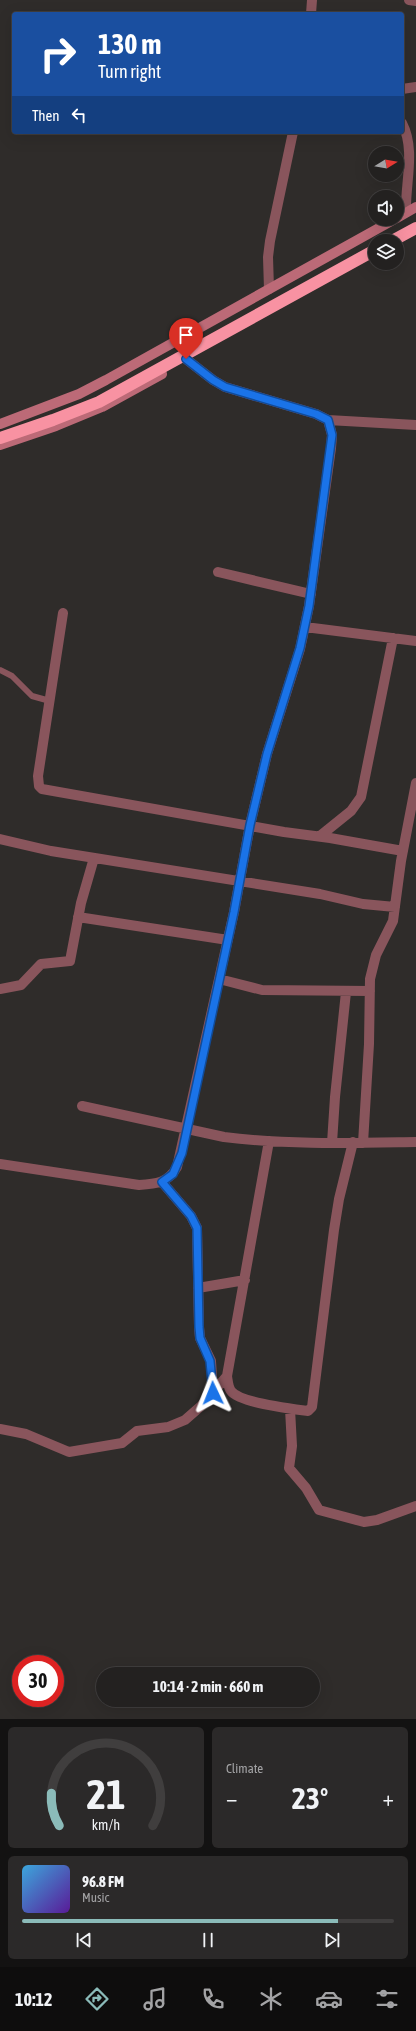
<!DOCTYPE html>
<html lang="en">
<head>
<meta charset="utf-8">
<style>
	:root { --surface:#232120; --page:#2b2929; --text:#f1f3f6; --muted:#a3a3a5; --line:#403e3e; --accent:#8bbbb9 }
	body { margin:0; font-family:"Asap Condensed",sans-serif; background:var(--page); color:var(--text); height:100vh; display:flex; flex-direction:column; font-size:15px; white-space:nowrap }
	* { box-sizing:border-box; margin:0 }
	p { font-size:13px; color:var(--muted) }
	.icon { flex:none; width:22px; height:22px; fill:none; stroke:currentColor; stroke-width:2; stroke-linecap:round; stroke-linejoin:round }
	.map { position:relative; height:1719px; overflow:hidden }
	.panel { display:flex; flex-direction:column; gap:8px; padding:8px; background:#131212; flex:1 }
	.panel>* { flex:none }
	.hud { position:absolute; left:12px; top:12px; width:392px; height:122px; border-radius:4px; box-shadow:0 4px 16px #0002,0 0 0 1px var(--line); background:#1a4fa0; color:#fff; overflow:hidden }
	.needle { width:26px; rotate:79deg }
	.controls { position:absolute; left:368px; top:146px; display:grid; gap:8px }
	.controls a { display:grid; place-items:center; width:36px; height:36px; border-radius:50%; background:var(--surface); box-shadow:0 4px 16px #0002,0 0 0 1px var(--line); font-size:20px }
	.speed { position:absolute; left:12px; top:1655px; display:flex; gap:8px; font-size:20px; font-weight:700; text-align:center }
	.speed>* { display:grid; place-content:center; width:52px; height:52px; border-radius:50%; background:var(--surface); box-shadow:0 4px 16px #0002,0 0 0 1px var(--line); line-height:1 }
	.speed .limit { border:6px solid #d22; background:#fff; color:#111 }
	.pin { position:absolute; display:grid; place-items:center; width:34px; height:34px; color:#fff; margin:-41px -17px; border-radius:50% 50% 50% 0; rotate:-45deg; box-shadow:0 0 4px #0007 }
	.pin .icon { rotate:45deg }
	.me { position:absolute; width:44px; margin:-22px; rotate:358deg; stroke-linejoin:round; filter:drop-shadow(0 0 3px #0008) }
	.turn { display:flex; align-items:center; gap:14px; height:84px; padding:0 20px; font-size:18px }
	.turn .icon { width:52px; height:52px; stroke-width:2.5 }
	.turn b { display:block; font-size:28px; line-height:34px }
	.then { display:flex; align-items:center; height:38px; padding:0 20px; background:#0003; gap:8px; font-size:15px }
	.big { font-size:30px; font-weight:700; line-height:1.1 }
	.panel .card { flex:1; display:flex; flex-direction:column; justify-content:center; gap:6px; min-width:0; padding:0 14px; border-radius:6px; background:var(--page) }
	.panel .dial { align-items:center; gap:0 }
	.dial svg { height:104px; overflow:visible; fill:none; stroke:var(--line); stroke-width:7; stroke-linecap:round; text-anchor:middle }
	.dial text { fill:var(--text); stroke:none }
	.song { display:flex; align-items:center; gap:12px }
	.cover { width:48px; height:48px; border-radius:6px; background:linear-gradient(135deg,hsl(200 70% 55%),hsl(270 70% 35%)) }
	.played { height:4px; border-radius:2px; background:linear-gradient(90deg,var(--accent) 85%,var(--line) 85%) }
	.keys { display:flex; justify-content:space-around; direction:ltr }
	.heat { display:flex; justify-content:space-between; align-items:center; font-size:22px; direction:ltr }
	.panel .tiles { flex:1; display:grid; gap:8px; grid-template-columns:1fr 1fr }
	.card:last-child { grid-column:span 2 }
	.trip { position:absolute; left:96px; top:1667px; width:224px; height:40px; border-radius:20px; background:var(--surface); box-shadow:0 4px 16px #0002,0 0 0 1px var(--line); font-weight:700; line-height:40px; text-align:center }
	.tab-bar { display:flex; height:64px; justify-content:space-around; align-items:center; background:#0e0d0d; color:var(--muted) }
	.tab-bar .icon { width:28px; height:28px }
	.tab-bar .on { color:var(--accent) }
	.tab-bar b { font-size:18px; color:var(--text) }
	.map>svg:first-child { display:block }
</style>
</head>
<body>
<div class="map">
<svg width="416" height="1719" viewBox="0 0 416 1719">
	<rect width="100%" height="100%" fill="#2f2c2a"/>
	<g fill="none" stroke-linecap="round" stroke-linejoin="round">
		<path stroke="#89555c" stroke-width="6" d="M0 670 12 676 32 696 50 701"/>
		<path stroke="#89555c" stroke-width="10" d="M409 0 416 1
			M311 14 312 0
			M402 89 416 87
			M402 123C416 150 405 183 406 212
			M269 289 268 257 270 241 293 132
			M328 420 416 425
			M218 572 311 594
			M63 613 38 776 39 786 42 789 284 832 330 838 403 851
			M305 627 416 641
			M320 836 351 811 361 797 393 638
			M0 839 51 851 320 894 363 904 395 907
			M78 917 228 940
			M219 979 262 990 370 991
			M0 989 21 985 41 964 70 961 81 903 94 858
			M82 1106 224 1137C288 1145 352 1143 416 1142
			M269 1141 227 1376C228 1382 228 1387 231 1391 240 1403 293 1409 308 1411L312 1407 334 1230 339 1199 353 1142
			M332 1143 335 1097 346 992
			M363 1143 369 1044 370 979 376 955 393 921 401 861 416 783
			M0 1164 139 1185C156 1184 168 1183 177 1167L234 912 250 825 267 754 300 649 309 606 331 448 332 435 328 420 316 414 225 387 213 380 186 359
			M162 1182 191 1216 197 1228 199 1327 200 1338 211 1361 213 1393
			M198 1288 245 1280
			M290 1409 292 1446 289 1468 306 1488 319 1510 364 1522 377 1520 416 1506
			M0 1429 26 1434 69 1452 122 1443 137 1431 168 1427 185 1420 201 1406 227 1376"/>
		<path stroke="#bc6a77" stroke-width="10" d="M397 218 416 207
			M0 424 79 394 106 380 395 219
			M0 445 56 426 102 407 162 374"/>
		<path stroke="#f892a2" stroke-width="12" d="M392 241 416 228
			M0 438 53 420 99 402 375 250"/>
	</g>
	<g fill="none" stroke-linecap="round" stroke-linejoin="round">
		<g stroke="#114b97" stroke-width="10">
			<path id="route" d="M186 359 213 380 225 387 316 414 328 420 332 435 309 606 300 648 267 754 250 825 234 912 182 1153 173 1174 162 1182 191 1216 197 1228 199 1327 200 1338 210 1361 213 1393"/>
		</g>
		<use href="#route" stroke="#1a73e8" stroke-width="7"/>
	</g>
</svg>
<div class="controls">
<a><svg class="needle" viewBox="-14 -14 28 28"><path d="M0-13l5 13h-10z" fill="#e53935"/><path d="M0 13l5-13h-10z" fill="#a3a3a5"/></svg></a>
<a><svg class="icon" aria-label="sound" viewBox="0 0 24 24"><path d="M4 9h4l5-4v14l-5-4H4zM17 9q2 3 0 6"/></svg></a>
<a><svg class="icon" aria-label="layers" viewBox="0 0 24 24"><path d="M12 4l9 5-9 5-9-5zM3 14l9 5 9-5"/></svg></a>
</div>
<div class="speed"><div class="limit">30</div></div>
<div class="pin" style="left:186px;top:359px;background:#d93025"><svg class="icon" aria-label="arrive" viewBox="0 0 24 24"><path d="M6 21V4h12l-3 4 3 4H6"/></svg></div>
<svg class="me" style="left:213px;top:1393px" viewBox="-20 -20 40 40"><path d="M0-17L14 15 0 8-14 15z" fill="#1a73e8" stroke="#fff" stroke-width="4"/></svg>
<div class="trip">10:14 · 2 min · 660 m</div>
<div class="hud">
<div class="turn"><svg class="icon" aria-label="right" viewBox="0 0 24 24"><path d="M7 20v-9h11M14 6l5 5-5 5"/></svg><div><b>130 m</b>Turn right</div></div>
<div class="then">Then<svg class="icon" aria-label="left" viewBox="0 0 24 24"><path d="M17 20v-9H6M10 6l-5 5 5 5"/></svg></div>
</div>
</div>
<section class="panel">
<div class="tiles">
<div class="card dial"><svg viewBox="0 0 100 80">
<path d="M14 69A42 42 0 1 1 86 69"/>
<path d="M14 69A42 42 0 0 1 8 44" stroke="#8bbbb9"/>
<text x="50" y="56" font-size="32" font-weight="700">21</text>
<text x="50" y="72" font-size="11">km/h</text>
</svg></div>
<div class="card"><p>Climate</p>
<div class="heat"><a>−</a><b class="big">23°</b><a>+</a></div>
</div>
<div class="card">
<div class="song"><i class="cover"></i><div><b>96.8 FM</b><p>Music</p></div></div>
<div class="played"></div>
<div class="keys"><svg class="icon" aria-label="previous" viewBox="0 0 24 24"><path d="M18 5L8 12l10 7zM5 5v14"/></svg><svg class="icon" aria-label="pause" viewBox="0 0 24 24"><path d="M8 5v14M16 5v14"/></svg><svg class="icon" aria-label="next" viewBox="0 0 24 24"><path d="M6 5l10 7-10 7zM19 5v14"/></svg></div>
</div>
</div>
</section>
<nav class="tab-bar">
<b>10:12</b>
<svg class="icon on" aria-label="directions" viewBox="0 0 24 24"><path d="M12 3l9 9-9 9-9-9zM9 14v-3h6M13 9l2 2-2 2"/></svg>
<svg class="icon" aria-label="music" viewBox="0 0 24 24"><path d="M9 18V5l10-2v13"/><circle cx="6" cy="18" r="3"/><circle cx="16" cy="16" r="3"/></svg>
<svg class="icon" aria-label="phone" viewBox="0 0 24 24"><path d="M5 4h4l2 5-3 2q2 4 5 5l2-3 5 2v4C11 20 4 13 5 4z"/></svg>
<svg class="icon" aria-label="climate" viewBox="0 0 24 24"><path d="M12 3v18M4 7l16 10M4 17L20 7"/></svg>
<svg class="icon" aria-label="car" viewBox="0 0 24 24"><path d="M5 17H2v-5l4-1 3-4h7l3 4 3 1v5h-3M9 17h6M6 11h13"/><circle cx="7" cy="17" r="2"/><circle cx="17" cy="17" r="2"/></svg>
<svg class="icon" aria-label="filters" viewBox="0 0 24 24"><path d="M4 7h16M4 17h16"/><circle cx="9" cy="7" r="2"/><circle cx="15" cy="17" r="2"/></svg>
</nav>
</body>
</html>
